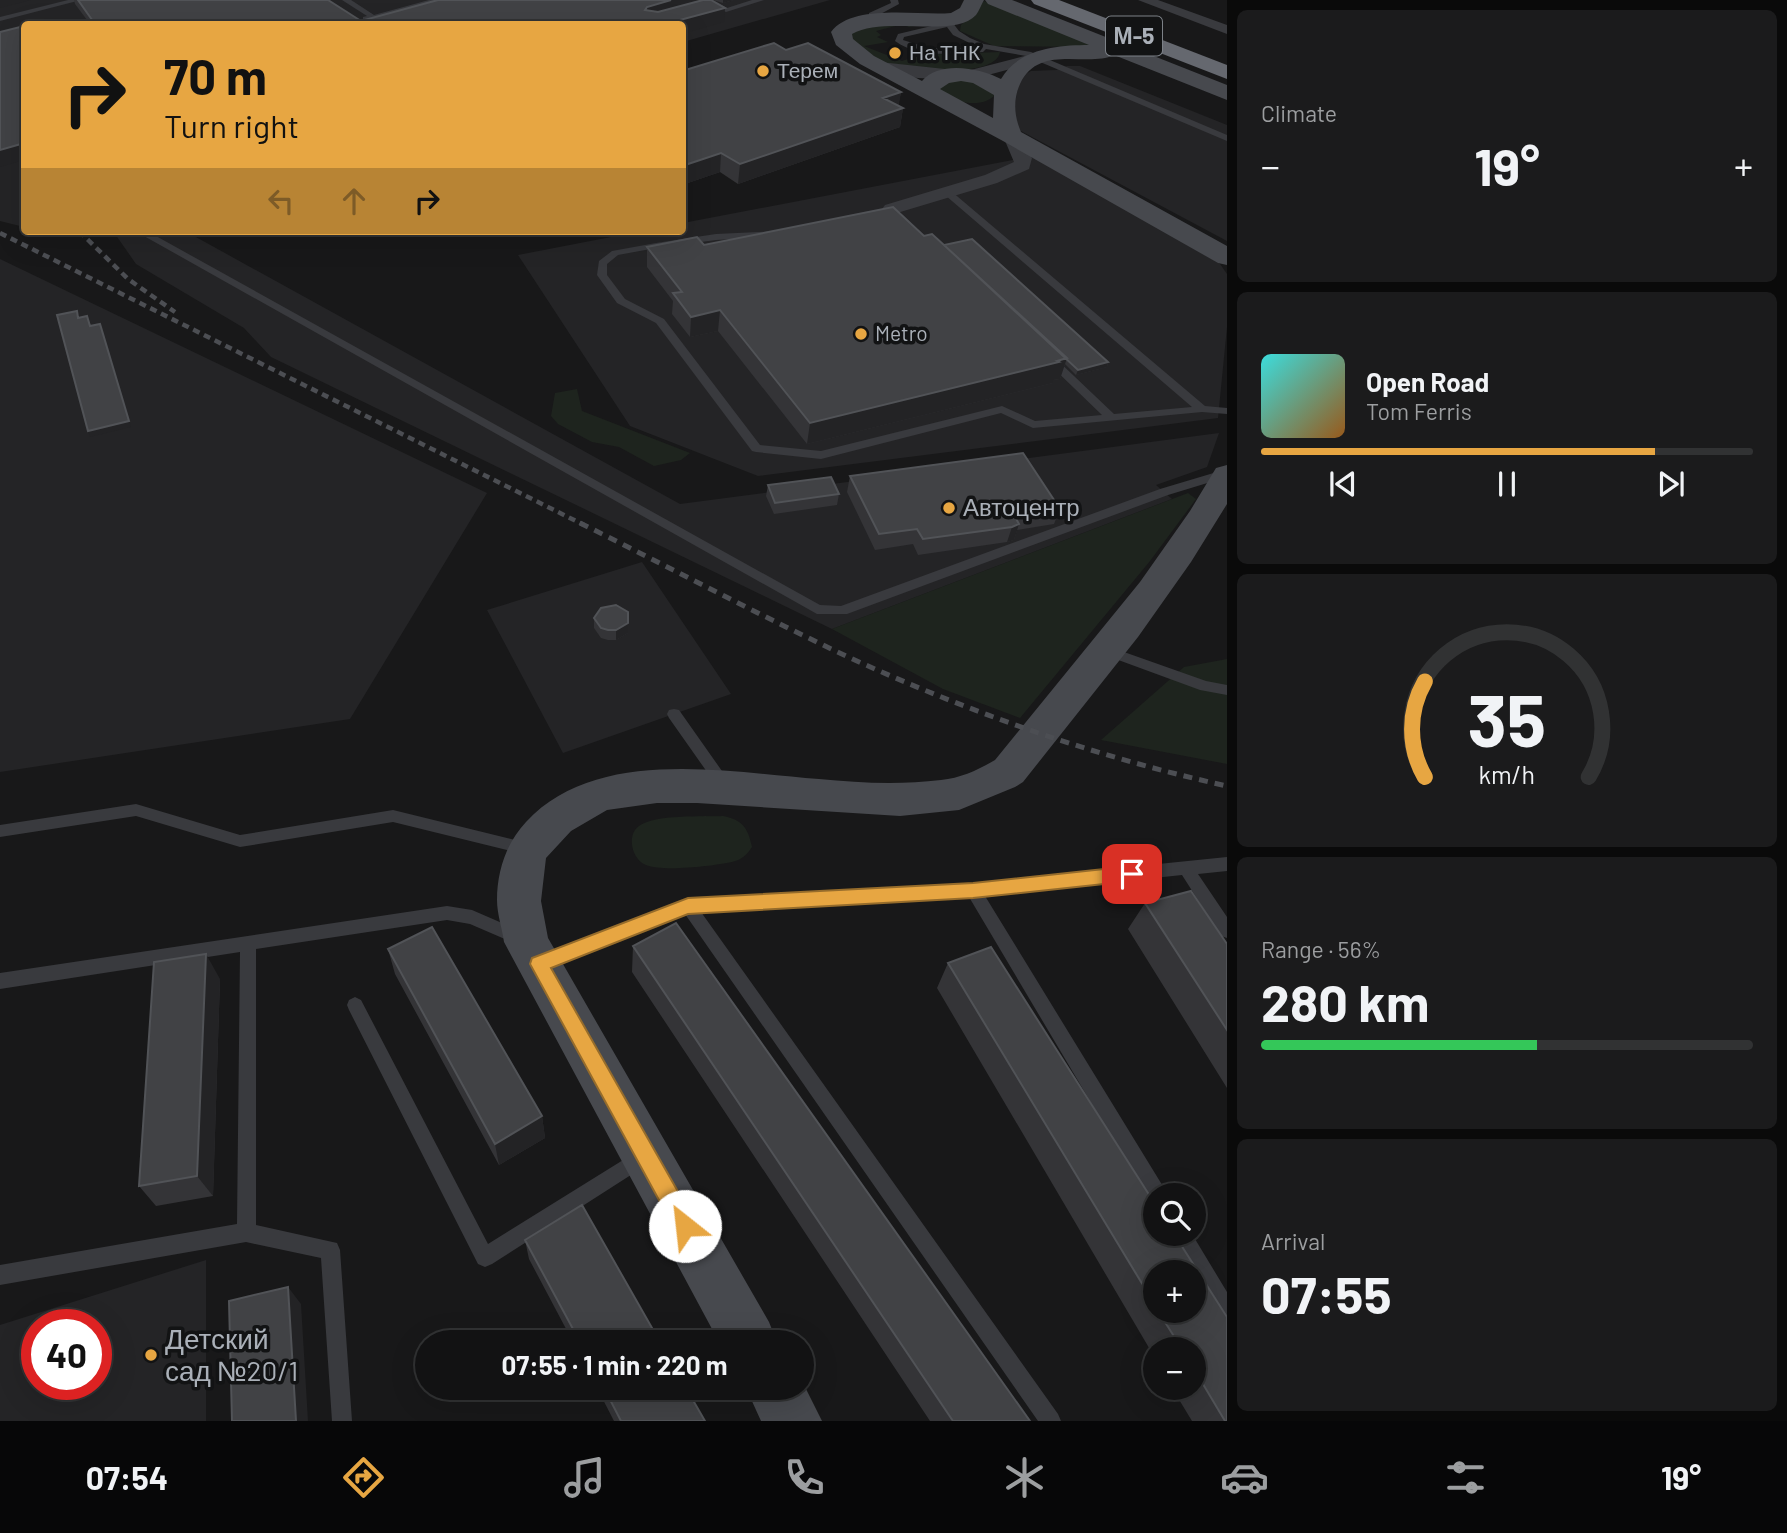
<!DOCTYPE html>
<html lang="en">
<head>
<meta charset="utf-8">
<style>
	:root { --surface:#121213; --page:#1b1b1c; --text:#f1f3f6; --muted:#9c9ea0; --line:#313233; --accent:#e7a642 }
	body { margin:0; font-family:Barlow,sans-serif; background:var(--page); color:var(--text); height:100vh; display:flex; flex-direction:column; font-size:26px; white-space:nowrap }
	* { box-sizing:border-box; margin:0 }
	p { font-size:23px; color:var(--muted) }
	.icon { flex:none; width:38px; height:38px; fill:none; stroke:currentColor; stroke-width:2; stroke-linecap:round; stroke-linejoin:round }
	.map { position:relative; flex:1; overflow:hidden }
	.sheet { display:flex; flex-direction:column; gap:10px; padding:10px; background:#0a0a0a; width:560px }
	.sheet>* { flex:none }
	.top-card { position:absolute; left:21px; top:21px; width:665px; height:214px; border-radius:7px; box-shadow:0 7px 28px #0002,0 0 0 2px var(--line); background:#e7a642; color:#111; overflow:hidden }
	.buttons { position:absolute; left:1143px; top:1183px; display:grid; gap:14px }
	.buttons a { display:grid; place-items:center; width:63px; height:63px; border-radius:50%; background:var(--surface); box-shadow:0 7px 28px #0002,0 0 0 2px var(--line); font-size:35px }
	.speed { position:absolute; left:21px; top:1309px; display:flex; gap:14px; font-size:35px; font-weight:700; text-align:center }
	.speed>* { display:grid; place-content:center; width:91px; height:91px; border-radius:50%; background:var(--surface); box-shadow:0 7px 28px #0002,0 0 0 2px var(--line); line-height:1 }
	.speed .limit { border:10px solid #d22; background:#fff; color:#111 }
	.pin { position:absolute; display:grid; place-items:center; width:60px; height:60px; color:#fff; margin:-30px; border-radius:14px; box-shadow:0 4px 10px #0006 }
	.me { position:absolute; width:77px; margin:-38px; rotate:331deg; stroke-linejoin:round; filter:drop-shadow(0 0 5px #0008) }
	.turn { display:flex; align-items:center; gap:24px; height:147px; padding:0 28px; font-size:32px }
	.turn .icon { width:91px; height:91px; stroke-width:2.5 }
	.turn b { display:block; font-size:49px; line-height:60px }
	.lanes { display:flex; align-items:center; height:66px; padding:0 28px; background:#0003; justify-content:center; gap:35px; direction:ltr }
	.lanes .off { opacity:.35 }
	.big { font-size:52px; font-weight:700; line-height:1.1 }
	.sheet .card { flex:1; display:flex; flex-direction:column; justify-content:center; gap:10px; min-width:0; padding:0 24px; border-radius:10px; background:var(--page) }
	.sheet .dial { align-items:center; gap:0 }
	.dial svg { height:182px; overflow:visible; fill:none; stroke:var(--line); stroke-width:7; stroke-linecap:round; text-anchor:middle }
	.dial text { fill:var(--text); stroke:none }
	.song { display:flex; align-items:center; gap:21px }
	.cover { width:84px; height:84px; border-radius:10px; background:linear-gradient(135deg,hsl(180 70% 55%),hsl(30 70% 35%)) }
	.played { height:7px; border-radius:4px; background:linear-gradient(90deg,var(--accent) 80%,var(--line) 80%) }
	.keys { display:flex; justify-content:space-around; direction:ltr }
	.heat { display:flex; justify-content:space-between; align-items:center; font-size:38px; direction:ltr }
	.charge { height:10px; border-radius:5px; background:linear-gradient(90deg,#34c759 56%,var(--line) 0) }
	.trip { position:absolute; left:415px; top:1330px; width:399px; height:70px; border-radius:35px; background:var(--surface); box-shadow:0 7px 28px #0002,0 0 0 2px var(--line); font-weight:700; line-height:70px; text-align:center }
	.tab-bar { display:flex; height:112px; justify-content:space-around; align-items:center; background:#070708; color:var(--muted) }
	.tab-bar .icon { width:49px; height:49px }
	.tab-bar .selected { color:var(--accent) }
	.tab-bar b { font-size:32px; color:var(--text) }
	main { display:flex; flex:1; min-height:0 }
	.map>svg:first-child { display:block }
</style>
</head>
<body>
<main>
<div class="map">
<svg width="1227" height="1421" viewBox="0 0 1227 1421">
	<rect width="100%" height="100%" fill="#181819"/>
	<path fill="#242426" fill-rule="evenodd" d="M0 0H830L683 42 682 24H24V227L0 221Z
		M1067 66H1080L1227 125V241L1019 130 1012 119 1020 77 1031 71 1056 70Z
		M1023 158H1039L1220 264 1227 274V327L1218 418 758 476 630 426 518 255 642 231H682L683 223Z
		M113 231H185L680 504 1219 433 1207 467 1156 485 1172 499 832 629 271 357 244 328 136 264Z
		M0 259 487 493 350 719 0 772Z
		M642 562 731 694 563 753 487 610Z
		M206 1260V1421H0V1325ZM37 1325H96V1384H37Z"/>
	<path fill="#1e241e" d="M984 1 1097 47 994 46 960 31 961 25Z
		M928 22 909 27 903 24 876 31 881 35 877 37 888 42 864 46 902 61 917 56 914 55 1000 52C996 77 920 71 900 67 882 63 866 52 851 43V31L861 23Z
		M967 78 996 94C982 110 958 101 941 96L937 83Z
		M577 389 582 411 690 453 681 460 654 466 619 447 592 442 558 424 551 416 555 393Z
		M1188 493 1196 499 1150 561 1020 718 943 689 832 629Z
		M1227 659V764L1101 740 1184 667Z
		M723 816C743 820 748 828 752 847 747 855 741 860 732 862 713 866 663 872 646 865 632 860 626 835 639 826 655 814 702 817 723 816Z"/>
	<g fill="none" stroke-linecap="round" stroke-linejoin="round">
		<path fill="#393a3e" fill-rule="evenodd" d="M68 0H81L0 21V17Z
			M342 0H351L374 15 429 0H441L372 20 377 24H370L363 21V17L367 16Z
			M702 0H712L727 8 752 0H764L726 12Z
			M890 0H898L899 4 875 17H869V13L891 3Z
			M943 18H949L959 31 970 38 984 44 1031 52 1227 135V141L1026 56 986 49 983 52C955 53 919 59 895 41L898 34 944 23ZM947 27 953 35 980 48H928L903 40 904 37Z
			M945 191H951L1205 406 1227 408V414L1202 412 1033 428 1001 413 821 459 756 452 752 451 656 323 617 303 597 275 599 261 612 251 656 243 716 234 781 231V235L778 236 716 240 656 248 618 255 607 264V275L625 299 664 319 760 445 821 451 1002 406 1035 421 1102 415 1046 361 1045 359 1050 356 1054 357 1114 414 1192 407 945 195Z
			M147 231 820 605 841 606 1160 489 1227 469V477L1168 495 847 614H817L144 236 142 234Z
			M1107 646 1206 681 1227 685V695L1200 690 1102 654 1100 651Z
			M674 709 679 710 729 781 731 785 729 789H719L669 718 667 714 669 710Z
			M136 804 240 835 393 810 527 843 532 844 535 849 532 854 527 855 393 822 240 847 136 816 0 837V825Z
			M1227 857V871L1198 874 1227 917V938L1221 936 1182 875 985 896 1164 1188 1166 1195H1155V1204L1150 1202 969 897 701 912 1058 1414 1061 1421H1038L685 914 544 969 538 967 536 962 538 957 688 899 973 883Z
			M447 906 472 910 525 933 527 938 525 943 519 945 470 924 447 920 256 949V1225L337 1243 340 1250 352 1421H332L321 1258 246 1242 0 1285V1265L237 1224 240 952 0 989V973Z
			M355 997 361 1000 488 1244 636 1152 642 1149 648 1152 651 1158 648 1164 492 1264 485 1267 478 1264 349 1010 347 1005 349 1000Z
			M1171 1234H1192L1227 1292V1320L1220 1317Z"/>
		<path fill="#393a3e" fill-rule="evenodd" d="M1138 0H1158L1227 25V34Z
			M1036 53 1041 55 1044 58 1041 61 969 80 961 75C951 84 882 76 872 67L880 62 954 70 961 75 963 72Z
			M1011 131 1017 132 1032 158 1029 169 997 183 897 213H885L882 209 885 205 985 175 1014 162 1003 136Z"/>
		<path fill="#47494e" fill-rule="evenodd" d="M964 0H984C981 5 979 11 976 15 954 39 885 15 852 34L853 39 874 56 922 81C939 60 981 68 1001 79 1018 49 1057 45 1089 45L988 4 985 0H1012L1227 85V100L1114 55C1087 68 1039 43 1020 84 1013 100 1014 116 1021 132L1227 246V265L1218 263 1003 141 860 64 836 45 831 32C853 3 918 16 951 13L960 8ZM961 81 973 83 994 95 993 118 940 89 949 83Z
			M1227 465V504L1191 562 1138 637 1023 782 1015 787 959 810 900 816 697 803H657L607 810 571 831 546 858 541 901 548 938 769 1322 777 1342H719L504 942C502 928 497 914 497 900 497 872 506 843 526 822 596 746 727 772 819 779 859 783 900 785 941 780 961 778 978 770 995 760L1140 582 1190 511 1216 468Z
			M802 1381 822 1421H761L746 1388H802Z"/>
		<path fill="#65686f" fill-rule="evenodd" d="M1031 0H1059L1227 65V79L1034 4Z"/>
		<path stroke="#4c4e53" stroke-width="4.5" stroke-dasharray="7 5" stroke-linecap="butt" d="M79 231 128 279 175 312
			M0 233 584 525"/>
		<path stroke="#4c4e53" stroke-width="5" stroke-dasharray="9 7" stroke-linecap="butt" d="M580 523C669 567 757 614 846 656 968 712 1096 757 1227 786"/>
	</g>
	<path fill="#343437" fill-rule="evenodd" d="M74 0H328L361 21 724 22 682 24H90L75 4Z
		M713 0H734L723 3Z
		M786 50 901 92 898 106 903 108 900 127 738 184 720 172 682 185Z
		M924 236 944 245 1108 362 1107 367 1076 375 1065 364 1060 379 1053 380V383L807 444 718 331 690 337 672 314 673 301 647 267V247L704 245Z
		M850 476 1060 509 1054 524 1017 530 1014 540 1007 542 918 555 913 544 875 550 847 492Z
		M768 485 839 494 837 505 774 514 766 496Z
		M594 618 628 633 616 640H608L601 638 594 628Z
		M1145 903 1227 944V1088L1128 929Z
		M633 946 1030 1421H930L632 972Z
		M991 947 1155 1204V1234H1174L1227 1317V1421H1192L1172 1388H1194V1349H1155V1358L937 988 948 963ZM1155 1272H1194V1311H1155Z
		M388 949 542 1116 545 1138 499 1165 395 974Z
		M220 979 213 1196 156 1206 139 1186Z
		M525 1240 660 1342H573L529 1259Z
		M597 1388H686L705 1421H614Z"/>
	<path fill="#232325" d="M0 0H31L0 8Z
		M671 0H704L644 24 645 10 647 7Z
		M723 0H734L723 3Z
		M725 8 724 22 682 34V24H665Z
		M901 92 898 110 903 108 900 127 738 184 740 164 883 98Z
		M21 144 24 153V160L0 167V150Z
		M721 153 720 172 682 185V166Z
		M720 310 718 331 690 337 691 317Z
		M100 324 131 427 90 437 88 431Z
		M1067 358 1060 379 1053 380V383L807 444 810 423Z
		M1108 362 1107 367 1076 375 1078 370Z
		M1019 524 1014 540 1007 542 1012 527Z
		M628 623V633L616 640V630Z
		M206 954 220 979 213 1196 197 1176Z
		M542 1116 545 1138 499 1165 495 1144Z
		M288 1287 301 1304 308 1421H296Z"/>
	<path fill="#414245" stroke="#515357" stroke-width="2" d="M78 0H328L361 21 438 0H671L647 7 645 10 658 12 703 0H711L725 8 665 24H95Z
		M44 21 49 24H30Z
		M24 26V148L21 144 0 150V32Z
		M774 43 786 50 808 43 901 92 883 98 903 108 740 164 721 153 682 166V71Z
		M893 207 924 236 932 234 1067 358 1057 361 1059 362 810 423 720 310 691 317 673 293 682 292 647 247 697 237 704 245Z
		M972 239 1108 362 1078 370 944 245Z
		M77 311 78 318 87 316 90 326 100 324 129 421 88 431 57 315Z
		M1023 453 1060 509 1014 515 1019 524 1012 527 923 539 917 529 879 534 850 476Z
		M831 477 839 494 775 503 768 485Z
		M616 605 628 612V623L616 630H608L601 628 594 618 601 608Z
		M1191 891 1227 944V1030L1145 903Z
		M676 923 1030 1421H953L633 946Z
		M432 927 542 1116 495 1144 388 949Z
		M991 947 1155 1204V1234H1174L1227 1317V1421H1225L1194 1369V1349H1182L1158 1311H1194V1272H1155V1305L948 963Z
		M206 954 197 1176 139 1186 154 962Z
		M582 1205 660 1342H580L525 1240Z
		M288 1287 296 1421H232L229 1301Z
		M604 1388H686L705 1421H621Z"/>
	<path fill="#e7a642" stroke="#966c2b" stroke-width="2" d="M1132 866 1139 868 1141 874 1139 879 1132 881 973 898 688 914 551 968 693 1218 696 1226 693 1233 685 1237 677 1233 530 964 532 958 688 898 973 883Z"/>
	<g fill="#e7a642" stroke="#121314" stroke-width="2.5">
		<circle cx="895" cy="53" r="7"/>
		<circle cx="763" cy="71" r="7"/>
		<circle cx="861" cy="334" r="7"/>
		<circle cx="949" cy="508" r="7"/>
		<circle cx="151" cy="1355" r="7"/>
	</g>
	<g text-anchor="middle" stroke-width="7" stroke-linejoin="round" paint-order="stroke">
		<g font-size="21" fill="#aab0b8" stroke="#121314" text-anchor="start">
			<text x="909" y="60">На ТНК</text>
			<text x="777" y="78">Терем</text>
			<text x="875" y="341">Metro</text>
		</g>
		<rect fill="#121314" stroke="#7c8187" stroke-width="2" x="1106" y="16.5" width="56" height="39" rx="5"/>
		<g font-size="23" font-weight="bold" fill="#aab0b8">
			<text x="1134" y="44">М-5</text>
		</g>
		<g font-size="24" fill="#aab0b8" stroke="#121314" text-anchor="start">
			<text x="963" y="516">Автоцентр</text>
		</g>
		<g font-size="28" fill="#aab0b8" stroke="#121314" text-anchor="start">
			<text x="165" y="1349">Детский<tspan x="165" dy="32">сад №20/1</tspan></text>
		</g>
	</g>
</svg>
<div class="buttons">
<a><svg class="icon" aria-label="search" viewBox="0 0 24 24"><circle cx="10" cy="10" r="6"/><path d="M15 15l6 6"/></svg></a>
<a>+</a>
<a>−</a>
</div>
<div class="speed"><div class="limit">40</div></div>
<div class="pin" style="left:1132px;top:874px;background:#d93025"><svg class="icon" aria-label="arrive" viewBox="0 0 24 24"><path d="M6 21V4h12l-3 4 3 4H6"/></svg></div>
<svg class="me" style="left:685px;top:1226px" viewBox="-20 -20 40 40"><circle r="19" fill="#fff"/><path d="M0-13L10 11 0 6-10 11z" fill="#e7a642"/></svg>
<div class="trip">07:55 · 1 min · 220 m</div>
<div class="top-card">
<div class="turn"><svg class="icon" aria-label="right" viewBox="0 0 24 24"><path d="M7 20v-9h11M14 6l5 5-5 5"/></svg><div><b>70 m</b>Turn right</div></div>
<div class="lanes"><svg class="icon off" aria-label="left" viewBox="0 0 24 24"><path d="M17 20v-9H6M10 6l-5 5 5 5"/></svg><svg class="icon off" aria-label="ahead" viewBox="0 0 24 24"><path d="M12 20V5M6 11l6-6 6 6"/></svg><svg class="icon" aria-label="right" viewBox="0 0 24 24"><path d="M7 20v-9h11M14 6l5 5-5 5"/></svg></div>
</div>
</div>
<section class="sheet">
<div class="card"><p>Climate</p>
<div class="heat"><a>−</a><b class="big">19°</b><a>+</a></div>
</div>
<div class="card">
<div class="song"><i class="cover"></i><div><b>Open Road</b><p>Tom Ferris</p></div></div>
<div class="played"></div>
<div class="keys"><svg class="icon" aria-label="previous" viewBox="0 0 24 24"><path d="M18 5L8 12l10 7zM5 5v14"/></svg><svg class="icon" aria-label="pause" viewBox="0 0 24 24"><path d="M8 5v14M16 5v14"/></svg><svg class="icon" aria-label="next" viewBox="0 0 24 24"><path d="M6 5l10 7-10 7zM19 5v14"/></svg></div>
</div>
<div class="card dial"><svg viewBox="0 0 100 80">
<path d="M14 69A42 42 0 1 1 86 69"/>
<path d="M14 69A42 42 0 0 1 14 27" stroke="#e7a642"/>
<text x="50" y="56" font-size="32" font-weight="700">35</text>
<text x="50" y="72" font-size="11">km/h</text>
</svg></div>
<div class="card"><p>Range · 56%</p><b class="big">280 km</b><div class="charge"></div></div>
<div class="card"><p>Arrival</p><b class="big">07:55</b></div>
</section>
</main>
<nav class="tab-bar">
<b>07:54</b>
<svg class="icon selected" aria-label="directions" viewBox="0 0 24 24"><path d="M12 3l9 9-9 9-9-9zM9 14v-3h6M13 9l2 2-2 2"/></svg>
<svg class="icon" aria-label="music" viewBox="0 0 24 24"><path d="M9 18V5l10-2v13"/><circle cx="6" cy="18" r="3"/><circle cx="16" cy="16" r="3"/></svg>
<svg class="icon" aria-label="phone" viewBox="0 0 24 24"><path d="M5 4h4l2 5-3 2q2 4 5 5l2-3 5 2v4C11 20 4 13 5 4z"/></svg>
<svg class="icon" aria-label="climate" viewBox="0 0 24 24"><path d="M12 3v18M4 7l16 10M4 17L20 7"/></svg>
<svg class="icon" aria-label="car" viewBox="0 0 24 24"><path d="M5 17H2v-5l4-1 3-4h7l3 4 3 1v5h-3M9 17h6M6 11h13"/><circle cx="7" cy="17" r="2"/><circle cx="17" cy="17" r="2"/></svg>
<svg class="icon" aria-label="filters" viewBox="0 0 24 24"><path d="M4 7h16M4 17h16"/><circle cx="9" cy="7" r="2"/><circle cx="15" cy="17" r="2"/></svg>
<b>19°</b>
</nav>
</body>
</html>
